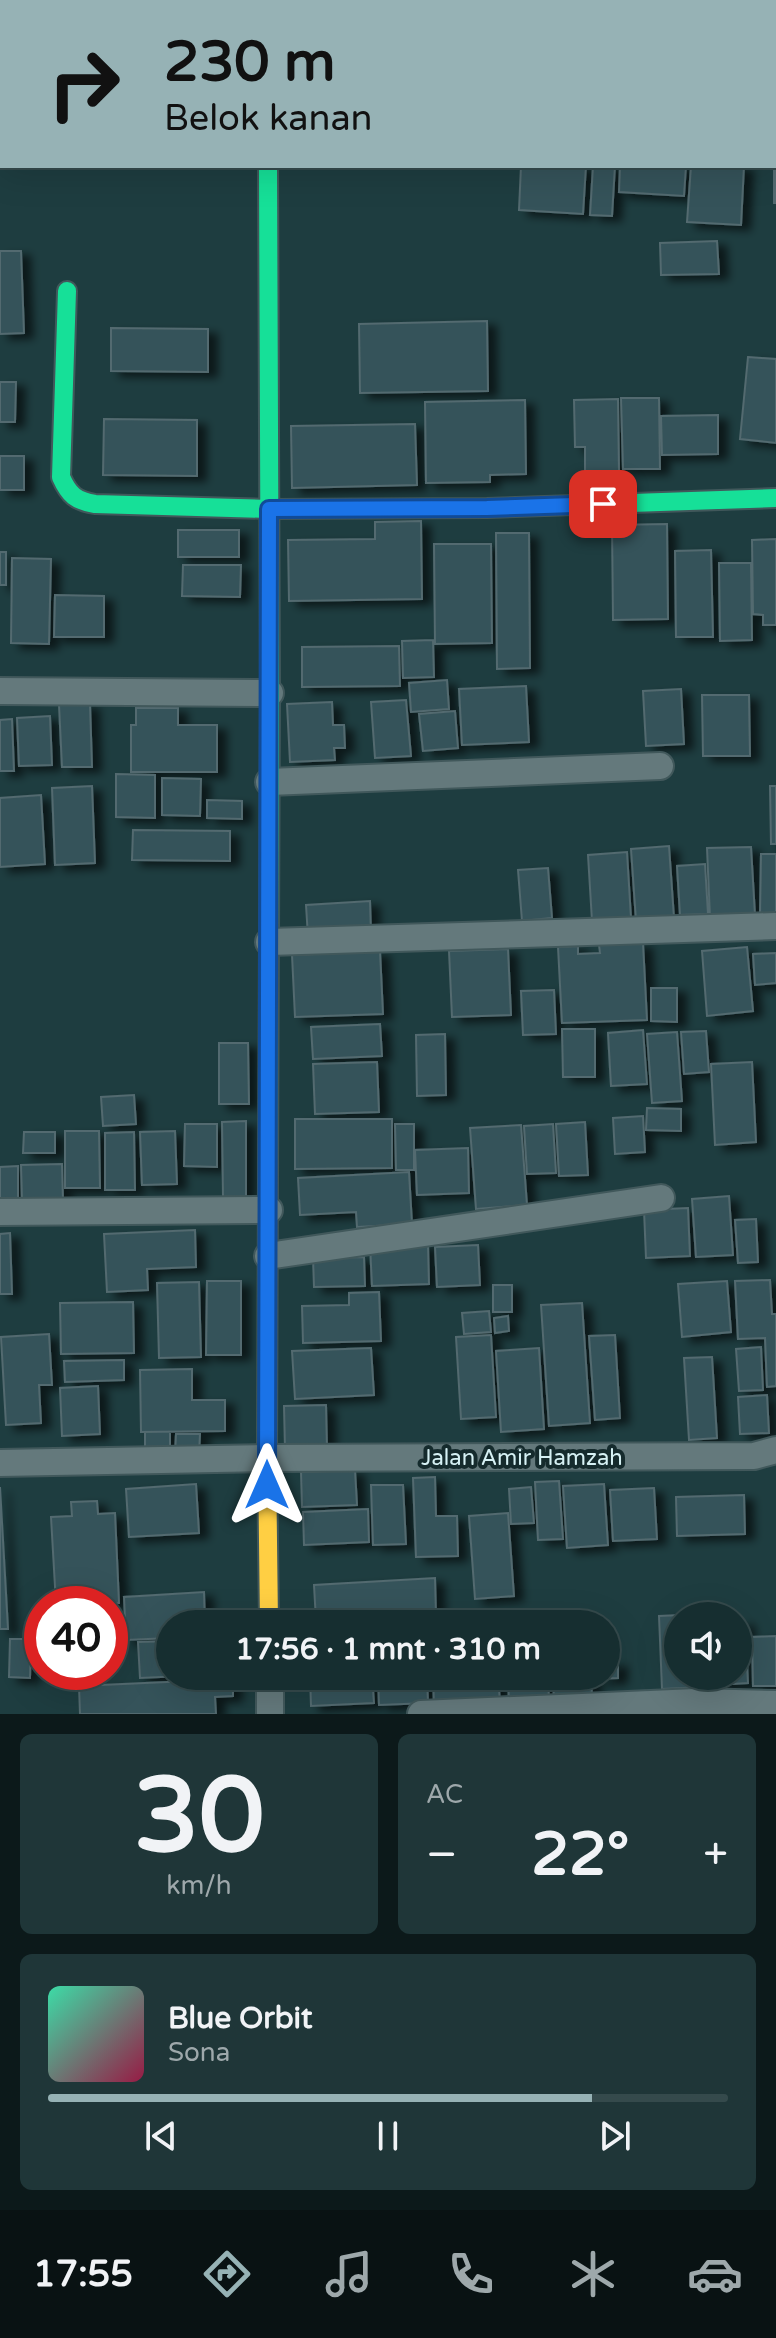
<!DOCTYPE html>
<html lang="id">
<head>
<meta charset="utf-8">
<style>
	:root { --surface:#162e30; --page:#1f3638; --text:#f1f3f6; --muted:#9ea8ab; --line:#354a4c; --accent:#96b2b5 }
	body { margin:0; font-family:"Varela Round",sans-serif; background:var(--page); color:var(--text); height:100vh; display:flex; flex-direction:column; font-size:30px; white-space:nowrap }
	* { box-sizing:border-box; margin:0 }
	p { font-size:26px; color:var(--muted) }
	.icon { flex:none; width:44px; height:44px; fill:none; stroke:currentColor; stroke-width:2; stroke-linecap:round; stroke-linejoin:round }
	.map { position:relative; height:1714px; overflow:hidden }
	.drawer { display:flex; flex-direction:column; gap:20px; padding:20px; background:#0c191a; flex:1 }
	.drawer>* { flex:none }
	.guide { position:absolute; left:0px; top:0px; width:776px; height:168px; box-shadow:0 8px 32px #0002,0 0 0 2px var(--line); background:#96b2b5; color:#111; overflow:hidden }
	.buttons { position:absolute; left:664px; top:1602px; display:grid; gap:16px }
	.buttons a { display:grid; place-items:center; width:88px; height:88px; border-radius:50%; background:var(--surface); box-shadow:0 8px 32px #0002,0 0 0 2px var(--line); font-size:40px }
	.speed { position:absolute; left:24px; top:1586px; display:flex; gap:16px; font-size:40px; font-weight:700; text-align:center }
	.speed>* { display:grid; place-content:center; width:104px; height:104px; border-radius:50%; background:var(--surface); box-shadow:0 8px 32px #0002,0 0 0 2px var(--line); line-height:1 }
	.speed .limit { border:12px solid #d22; background:#fff; color:#111 }
	.pin { position:absolute; display:grid; place-items:center; width:68px; height:68px; color:#fff; margin:-34px; border-radius:16px; box-shadow:0 4px 12px #0006 }
	.me { position:absolute; width:88px; margin:-44px; rotate:0deg; stroke-linejoin:round; filter:drop-shadow(0 0 6px #0008) }
	.turn { display:flex; align-items:center; gap:28px; height:168px; padding:0 32px; font-size:36px }
	.turn .icon { width:104px; height:104px; stroke-width:2.5 }
	.turn b { display:block; font-size:56px; line-height:68px }
	.big { font-size:60px; font-weight:700; line-height:1.1 }
	.drawer .card { flex:1; display:flex; flex-direction:column; justify-content:center; gap:12px; min-width:0; padding:0 28px; border-radius:12px; background:var(--page) }
	.drawer .dial { align-items:center; gap:0 }
	.dial b { font-size:104px; line-height:1 }
	.song { display:flex; align-items:center; gap:24px }
	.cover { width:96px; height:96px; border-radius:12px; background:linear-gradient(135deg,hsl(160 70% 55%),hsl(340 70% 35%)) }
	.played { height:8px; border-radius:4px; background:linear-gradient(90deg,var(--accent) 80%,var(--line) 80%) }
	.keys { display:flex; justify-content:space-around; direction:ltr }
	.heat { display:flex; justify-content:space-between; align-items:center; font-size:44px; direction:ltr }
	.drawer .tiles { flex:1; display:grid; gap:20px; grid-template-columns:1fr 1fr }
	.card:last-child { grid-column:span 2 }
	.trip { position:absolute; left:156px; top:1610px; width:464px; height:80px; border-radius:40px; background:var(--surface); box-shadow:0 8px 32px #0002,0 0 0 2px var(--line); font-weight:700; line-height:80px; text-align:center }
	.tabs { display:flex; height:128px; justify-content:space-around; align-items:center; background:#091213; color:var(--muted) }
	.tabs .icon { width:56px; height:56px }
	.tabs .selected { color:var(--accent) }
	.tabs b { font-size:36px; color:var(--text) }
	.map>svg:first-child { display:block }
</style>
</head>
<body>
<div class="map">
<svg width="776" height="1714" viewBox="0 0 776 1714">
	<defs>
		<filter id="shadow"><feDropShadow dx="9" dy="5" stdDeviation="4" flood-color="#0009"/></filter>
	</defs>
	<rect width="100%" height="100%" fill="#1e3d40"/>
	<path fill="#36535a" stroke="#536a6f" stroke-width="2" filter="url(#shadow)" d="M353 0H443V2Z
		M576 0H649V2H576Z
		M774 151H776V203H774Z
		M521 166H586L583 214 519 210Z
		M593 166H615L612 216 590 215Z
		M620 166H686L684 196 619 192Z
		M691 166H744L741 225 687 222Z
		M717 241 719 274 661 275 660 243Z
		M0 251H21L24 333 0 334Z
		M487 321 488 391 360 393 359 324Z
		M111 328 208 329V372L111 371Z
		M748 357 776 359V443L740 439Z
		M0 382H16L15 422H0Z
		M621 398H659L660 469H623Z
		M618 399 619 471 585 472V447H575L574 400Z
		M525 400 526 474 490 475V482L426 483 425 402Z
		M718 415V454L662 455 661 416Z
		M104 419 197 420V476L103 475Z
		M415 424 417 485 292 488 291 426Z
		M0 456H24V490H0Z
		M421 521 422 599 289 601 288 540 375 539V522Z
		M667 524 668 619 613 620 612 525Z
		M178 530H239V557H178Z
		M496 533H529L530 668 497 669Z
		M776 539V625H763V615L753 614 752 540Z
		M434 544H491L492 643 435 644Z
		M711 550 713 637H676L675 551Z
		M0 552H6V585H0Z
		M12 558 51 559 49 644 11 643Z
		M719 563H751L752 640 720 641Z
		M183 565H241L240 597 182 596Z
		M55 595 104 596V637H54Z
		M433 640 434 677 403 678 402 641Z
		M399 646 400 686 302 687V647Z
		M447 680 449 709 411 712 409 683Z
		M526 686 529 742 462 745 459 689Z
		M681 689 684 744 646 746 643 691Z
		M702 695H749L750 756H703Z
		M406 700 411 756 375 758 371 702Z
		M332 702 333 725H344L345 748H334L335 760 290 762 287 704Z
		M90 704 92 767H62L59 705Z
		M136 708H178V725H217V772H131V725H136Z
		M455 711 458 748 423 751 419 714Z
		M50 716 52 765 19 766 17 718Z
		M12 719 14 771H0V720Z
		M116 774 155 775V818L116 817Z
		M162 778 201 779 200 816 162 815Z
		M92 786 95 863 55 865 52 788Z
		M770 786H776V844H771Z
		M41 795 45 864 0 867V798Z
		M207 800 242 801V819L207 818Z
		M133 830 230 831V861L132 860Z
		M669 846 674 918 636 921 631 849Z
		M751 847 755 915 710 918 707 848Z
		M627 852 631 918 592 921 588 855Z
		M761 854H776V914H760Z
		M705 864 708 914 680 915 677 866Z
		M548 868 552 918 522 921 518 870Z
		M370 901 371 933 308 937 306 905Z
		M643 943 647 1020 562 1023 558 947 578 946V954L600 953 599 945Z
		M747 947 753 1011 707 1016 702 951Z
		M508 949 511 1015 452 1017 449 951Z
		M380 951 383 1014 295 1017 292 955Z
		M776 953V983L755 985 753 954Z
		M651 988H677V1022L651 1021Z
		M554 990 556 1034 523 1035 521 991Z
		M380 1024 382 1056 313 1059 311 1027Z
		M562 1029H595V1077H563Z
		M643 1030 647 1084 611 1086 608 1033Z
		M706 1031 709 1072 684 1074 681 1032Z
		M677 1032 682 1101 652 1103 647 1034Z
		M445 1034 446 1095 417 1096 416 1035Z
		M219 1043H248L249 1104H219Z
		M377 1062 379 1112 315 1114 313 1064Z
		M752 1062 756 1142 715 1145 711 1064Z
		M134 1095 136 1124 103 1126 101 1097Z
		M647 1108 681 1109V1131L646 1130Z
		M643 1116 645 1152 615 1154 613 1118Z
		M295 1119H392V1168L295 1169Z
		M246 1121V1197H223L222 1122Z
		M585 1122 588 1175 559 1176 556 1124Z
		M185 1124H217V1167L184 1166Z
		M395 1124H414V1170H396Z
		M553 1124 556 1173 527 1174 524 1126Z
		M521 1125 527 1205 476 1209 470 1128Z
		M65 1131H99L100 1188H65Z
		M175 1131 177 1184 142 1185 140 1132Z
		M24 1132H55V1153H23Z
		M134 1132 135 1190H105V1133Z
		M468 1148 469 1193 417 1195 415 1150Z
		M62 1164 63 1201H22L21 1165Z
		M18 1166V1200H0V1167Z
		M409 1172 412 1224 357 1227 356 1212 300 1215 298 1178Z
		M729 1196 733 1255 696 1257 692 1199Z
		M688 1208 690 1256 646 1258 644 1210Z
		M756 1219 758 1262 738 1263 735 1220Z
		M195 1230 196 1267 147 1269 148 1290 107 1292 104 1234Z
		M10 1233 12 1294H0V1234Z
		M428 1244 429 1284 372 1286 370 1245Z
		M478 1245 480 1285 437 1287 435 1247Z
		M364 1257 365 1286 314 1287 313 1258Z
		M770 1280 772 1314H776V1386L767 1387 765 1338 738 1339 735 1281Z
		M207 1281H241V1355H206Z
		M727 1281 731 1332 682 1337 678 1284Z
		M199 1282 201 1357 159 1358 157 1283Z
		M493 1285H512V1312H493Z
		M379 1292 381 1341 303 1343 302 1306 349 1305V1293Z
		M133 1302 134 1353 61 1354 60 1303Z
		M582 1303 590 1423 549 1426 541 1305Z
		M489 1311 491 1332 464 1334 462 1313Z
		M508 1316 509 1331 495 1333 494 1318Z
		M49 1334 52 1385H39L41 1423 6 1425 1 1337Z
		M491 1335 496 1417 461 1419 456 1337Z
		M615 1335 620 1418 595 1420 589 1336Z
		M761 1347 763 1390 739 1391 736 1349Z
		M371 1348 374 1395 295 1399 292 1351Z
		M539 1348 544 1429 501 1432 496 1351Z
		M712 1357 717 1438 689 1440 684 1358Z
		M124 1360V1380L65 1382 64 1361Z
		M192 1369V1400H225V1431L141 1432 140 1370Z
		M98 1386 100 1434 62 1436 60 1388Z
		M767 1395 769 1433 740 1434 738 1397Z
		M326 1405 327 1449H285L284 1406Z
		M145 1432H170V1450H145Z
		M176 1434H200L199 1454H175Z
		M355 1470 357 1505 302 1507 301 1472Z
		M435 1477 436 1516H457L458 1556 416 1557 413 1478Z
		M559 1481 563 1539 538 1540 535 1482Z
		M196 1484 199 1533 129 1537 126 1489Z
		M604 1484 608 1545 567 1548 563 1486Z
		M371 1485H403L406 1544 373 1545Z
		M0 1487 8 1629H0Z
		M531 1487 534 1523 511 1524 509 1489Z
		M654 1488 657 1539 613 1541 610 1490Z
		M744 1495 745 1534 677 1536 676 1497Z
		M97 1501 98 1514 115 1513 119 1603 56 1604 51 1517 72 1516 71 1502Z
		M368 1509 369 1542 304 1545 303 1512Z
		M508 1513 514 1596 475 1599 469 1516Z
		M435 1578 436 1615 316 1621 314 1585Z
		M204 1592 205 1624H170V1638L126 1640 124 1597Z
		M703 1614V1616H678V1676H706V1687L662 1689 659 1616Z
		M738 1621H745L748 1683 716 1685V1676H738Z
		M776 1636V1686H753L752 1637Z
		M10 1639H31L30 1678 9 1677Z
		M170 1641V1676H182L140 1678 138 1642Z
		M618 1662V1678L596 1679V1676H606V1663Z
		M310 1676H372L374 1703 311 1706Z
		M378 1676H427L428 1703 379 1705Z
		M433 1676H498L500 1702 434 1706Z
		M508 1676H548L549 1702 509 1704Z
		M553 1676H591L592 1698 554 1700Z
		M233 1679V1696L215 1697 216 1714H80L79 1686Z"/>
	<g fill="none" stroke-linecap="round" stroke-linejoin="round">
		<g stroke="#41585b" stroke-width="30">
			<path id="street" d="M267 0V2
				M748 0V2
				M774 41H776
				M0 691 270 693
				M269 782 660 766
				M269 942 776 926
				M0 1212 269 1210
				M268 1256 661 1198
				M0 1463 267 1458 754 1456 776 1450
				M270 1676V1714
				M421 1714 696 1702 776 1704"/>
		</g>
		<g stroke="#41585b" stroke-width="22">
			<path id="fast" d="M268 166 270 693 268 1181
				M67 291 61 477C69 495 76 501 95 504L269 509 487 508 776 498"/>
		</g>
		<g stroke="#41585b" stroke-width="22">
			<path id="slow" d="M268 1181 267 1458 269 1624"/>
		</g>
		<use href="#street" stroke="#64797c" stroke-width="26"/>
		<use href="#fast" stroke="#16e098" stroke-width="18"/>
		<use href="#slow" stroke="#ffcf43" stroke-width="18"/>
	</g>
	<g fill="none" stroke-linecap="round" stroke-linejoin="round">
		<g stroke="#114b97" stroke-width="20">
			<path id="route" d="M267 1485 269 509 487 508 603 504"/>
		</g>
		<use href="#route" stroke="#1a73e8" stroke-width="14"/>
	</g>
	<g text-anchor="middle" stroke-width="8" stroke-linejoin="round" paint-order="stroke">
		<g font-size="22" fill="#d6f1f4" stroke="#152b2d">
			<text x="522" y="1465">Jalan Amir Hamzah</text>
		</g>
	</g>
</svg>
<div class="buttons">
<a><svg class="icon" aria-label="sound" viewBox="0 0 24 24"><path d="M4 9h4l5-4v14l-5-4H4zM17 9q2 3 0 6"/></svg></a>
</div>
<div class="speed"><div class="limit">40</div></div>
<div class="pin" style="left:603px;top:504px;background:#d93025"><svg class="icon" aria-label="arrive" viewBox="0 0 24 24"><path d="M6 21V4h12l-3 4 3 4H6"/></svg></div>
<svg class="me" style="left:267px;top:1485px" viewBox="-20 -20 40 40"><path d="M0-17L14 15 0 8-14 15z" fill="#1a73e8" stroke="#fff" stroke-width="4"/></svg>
<div class="trip">17:56 · 1 mnt · 310 m</div>
<div class="guide">
<div class="turn"><svg class="icon" aria-label="right" viewBox="0 0 24 24"><path d="M7 20v-9h11M14 6l5 5-5 5"/></svg><div><b>230 m</b>Belok kanan</div></div>
</div>
</div>
<section class="drawer">
<div class="tiles">
<div class="card dial"><b>30</b><p>km/h</p></div>
<div class="card"><p>AC</p>
<div class="heat"><a>−</a><b class="big">22°</b><a>+</a></div>
</div>
<div class="card">
<div class="song"><i class="cover"></i><div><b>Blue Orbit</b><p>Sona</p></div></div>
<div class="played"></div>
<div class="keys"><svg class="icon" aria-label="previous" viewBox="0 0 24 24"><path d="M18 5L8 12l10 7zM5 5v14"/></svg><svg class="icon" aria-label="pause" viewBox="0 0 24 24"><path d="M8 5v14M16 5v14"/></svg><svg class="icon" aria-label="next" viewBox="0 0 24 24"><path d="M6 5l10 7-10 7zM19 5v14"/></svg></div>
</div>
</div>
</section>
<nav class="tabs">
<b>17:55</b>
<svg class="icon selected" aria-label="directions" viewBox="0 0 24 24"><path d="M12 3l9 9-9 9-9-9zM9 14v-3h6M13 9l2 2-2 2"/></svg>
<svg class="icon" aria-label="music" viewBox="0 0 24 24"><path d="M9 18V5l10-2v13"/><circle cx="6" cy="18" r="3"/><circle cx="16" cy="16" r="3"/></svg>
<svg class="icon" aria-label="phone" viewBox="0 0 24 24"><path d="M5 4h4l2 5-3 2q2 4 5 5l2-3 5 2v4C11 20 4 13 5 4z"/></svg>
<svg class="icon" aria-label="climate" viewBox="0 0 24 24"><path d="M12 3v18M4 7l16 10M4 17L20 7"/></svg>
<svg class="icon" aria-label="car" viewBox="0 0 24 24"><path d="M5 17H2v-5l4-1 3-4h7l3 4 3 1v5h-3M9 17h6M6 11h13"/><circle cx="7" cy="17" r="2"/><circle cx="17" cy="17" r="2"/></svg>
</nav>
</body>
</html>
